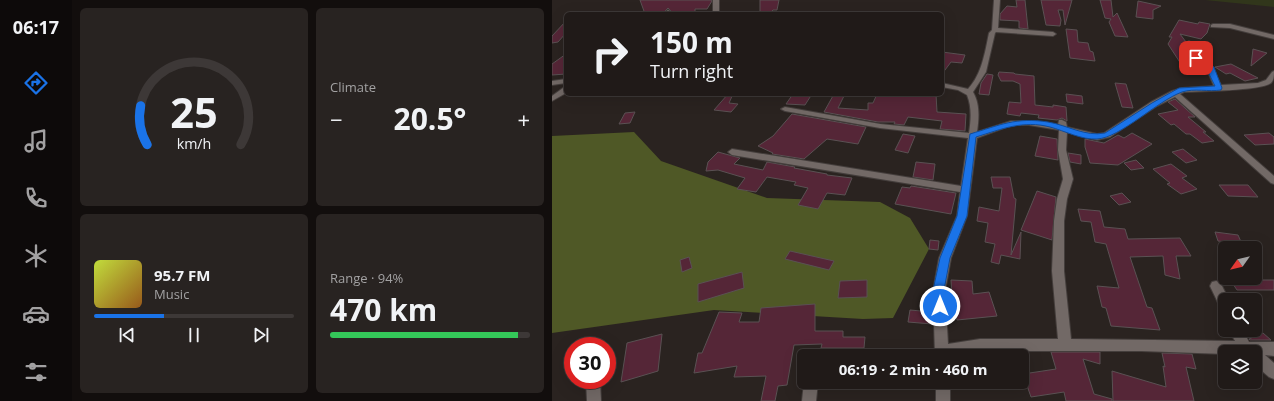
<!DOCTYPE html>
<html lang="en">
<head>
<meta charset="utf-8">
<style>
	:root { --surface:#201a18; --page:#282321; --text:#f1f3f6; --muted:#a2a1a2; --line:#3d3837; --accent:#1a73e8 }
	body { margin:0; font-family:"Open Sans",sans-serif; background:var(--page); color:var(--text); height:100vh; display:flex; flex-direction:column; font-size:15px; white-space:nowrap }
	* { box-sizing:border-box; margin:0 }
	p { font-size:13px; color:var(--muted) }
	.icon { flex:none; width:22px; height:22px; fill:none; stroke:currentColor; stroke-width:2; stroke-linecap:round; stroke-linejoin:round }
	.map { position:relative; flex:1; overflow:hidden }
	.sheet { display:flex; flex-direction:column; gap:8px; padding:8px; background:#120e0d; width:480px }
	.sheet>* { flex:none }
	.top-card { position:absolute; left:12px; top:12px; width:380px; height:84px; border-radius:6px; box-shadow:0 4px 16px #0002,0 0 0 1px var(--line); background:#201a18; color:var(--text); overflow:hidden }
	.needle { width:26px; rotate:236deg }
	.controls { position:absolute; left:666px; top:241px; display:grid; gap:8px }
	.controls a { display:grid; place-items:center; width:44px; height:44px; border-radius:6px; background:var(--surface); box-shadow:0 4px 16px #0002,0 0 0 1px var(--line); font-size:20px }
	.speed { position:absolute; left:12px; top:337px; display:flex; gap:8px; font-size:20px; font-weight:700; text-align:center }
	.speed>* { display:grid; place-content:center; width:52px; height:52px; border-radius:50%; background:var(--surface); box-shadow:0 4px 16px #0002,0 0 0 1px var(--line); line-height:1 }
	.speed .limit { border:6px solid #d22; background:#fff; color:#111 }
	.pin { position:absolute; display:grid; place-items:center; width:34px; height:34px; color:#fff; margin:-17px; border-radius:8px; box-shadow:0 2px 6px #0006 }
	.me { position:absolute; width:44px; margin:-22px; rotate:0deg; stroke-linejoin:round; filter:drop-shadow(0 0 3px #0008) }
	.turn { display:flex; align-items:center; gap:14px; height:84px; padding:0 20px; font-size:18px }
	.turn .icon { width:52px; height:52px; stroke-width:2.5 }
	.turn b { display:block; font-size:28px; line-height:34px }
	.big { font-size:30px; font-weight:700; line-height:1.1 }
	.sheet .card { flex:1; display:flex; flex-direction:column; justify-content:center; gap:6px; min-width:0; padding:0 14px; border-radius:6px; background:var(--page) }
	.sheet .dial { align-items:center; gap:0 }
	.dial svg { height:104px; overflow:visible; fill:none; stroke:var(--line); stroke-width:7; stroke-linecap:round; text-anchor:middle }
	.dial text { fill:var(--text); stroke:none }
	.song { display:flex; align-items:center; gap:12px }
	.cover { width:48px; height:48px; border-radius:6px; background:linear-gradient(135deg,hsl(70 70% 55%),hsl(30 70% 35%)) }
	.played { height:4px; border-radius:2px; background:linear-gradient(90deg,var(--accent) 35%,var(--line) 35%) }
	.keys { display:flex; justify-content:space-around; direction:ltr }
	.heat { display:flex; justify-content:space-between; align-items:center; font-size:22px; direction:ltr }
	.charge { height:6px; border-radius:3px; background:linear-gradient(90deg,#34c759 94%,var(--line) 0) }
	.sheet .tiles { flex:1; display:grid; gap:8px; grid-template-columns:repeat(2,1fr) }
	.trip { position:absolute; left:245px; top:349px; width:232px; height:40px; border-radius:6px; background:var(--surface); box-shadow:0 4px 16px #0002,0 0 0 1px var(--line); font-weight:700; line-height:40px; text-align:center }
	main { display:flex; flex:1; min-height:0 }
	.tabs { display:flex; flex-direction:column; width:72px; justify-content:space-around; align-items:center; background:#0d0a0a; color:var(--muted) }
	.tabs .icon { width:28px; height:28px }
	.tabs .current { color:var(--accent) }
	.tabs b { font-size:18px; color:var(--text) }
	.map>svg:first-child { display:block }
</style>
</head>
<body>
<main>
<nav class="tabs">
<b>06:17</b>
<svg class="icon current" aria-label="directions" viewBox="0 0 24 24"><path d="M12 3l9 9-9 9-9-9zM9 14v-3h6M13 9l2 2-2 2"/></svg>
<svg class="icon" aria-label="music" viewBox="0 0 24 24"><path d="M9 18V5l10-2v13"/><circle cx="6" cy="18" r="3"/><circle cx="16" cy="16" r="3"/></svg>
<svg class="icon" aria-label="phone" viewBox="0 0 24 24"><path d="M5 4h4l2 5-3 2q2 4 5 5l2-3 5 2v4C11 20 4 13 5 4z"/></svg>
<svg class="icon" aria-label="climate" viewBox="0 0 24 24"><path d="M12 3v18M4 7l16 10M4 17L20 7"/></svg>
<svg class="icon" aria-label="car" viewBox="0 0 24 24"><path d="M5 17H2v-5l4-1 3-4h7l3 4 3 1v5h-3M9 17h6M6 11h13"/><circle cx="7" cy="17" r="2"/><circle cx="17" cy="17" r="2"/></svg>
<svg class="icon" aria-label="filters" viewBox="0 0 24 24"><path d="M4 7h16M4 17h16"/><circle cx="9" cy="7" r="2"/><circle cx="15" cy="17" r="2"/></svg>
</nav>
<section class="sheet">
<div class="tiles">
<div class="card dial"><svg viewBox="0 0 100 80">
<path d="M14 69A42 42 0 1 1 86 69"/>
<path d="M14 69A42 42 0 0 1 9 39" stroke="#1a73e8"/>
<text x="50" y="56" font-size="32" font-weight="700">25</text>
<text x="50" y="72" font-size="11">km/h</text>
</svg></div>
<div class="card"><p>Climate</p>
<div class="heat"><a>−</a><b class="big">20.5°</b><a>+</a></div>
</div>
<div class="card">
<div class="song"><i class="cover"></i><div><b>95.7 FM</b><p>Music</p></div></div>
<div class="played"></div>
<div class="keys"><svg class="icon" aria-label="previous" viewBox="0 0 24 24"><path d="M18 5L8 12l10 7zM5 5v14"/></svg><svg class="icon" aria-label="pause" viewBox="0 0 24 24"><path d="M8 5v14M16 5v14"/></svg><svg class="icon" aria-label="next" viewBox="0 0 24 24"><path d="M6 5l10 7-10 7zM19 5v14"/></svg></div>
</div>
<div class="card"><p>Range · 94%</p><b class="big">470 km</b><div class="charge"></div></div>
</div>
</section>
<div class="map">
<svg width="722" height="401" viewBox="0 0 722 401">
	<rect width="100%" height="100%" fill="#2a2320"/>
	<path fill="#31361b" d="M653 0H722V7Z"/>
	<path fill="#4f5826" d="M82 132 109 161 215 198 328 202 358 218 377 249 341 318 311 319 162 310 0 333V136Z"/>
	<path fill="#552637" stroke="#5a5153" d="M88 0H160V1L155 9H143V14H119L120 12 116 8 110 14H93Z
		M208 0H227L225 10H221L217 14H208Z
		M464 0H473L476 29 467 28V21L448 20V14L455 6 465 7Z
		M489 0H520L513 25 511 10H506L509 20 508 26 494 25Z
		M548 0H559L561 17 565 13 576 37 563 36 557 22 559 19 553 18Z
		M586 1 609 6 601 10V19L584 17Z
		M627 20 646 24 647 22 658 24 655 33 649 39 628 34 634 42 628 53 638 54 641 60 648 65 629 64 616 44 620 37H617Z
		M14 21V33L6 42 0 43V36Z
		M514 29 525 30 526 42 536 43 538 51 541 52 543 61 518 58Z
		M701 49 715 53 699 66Z
		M390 52 413 55 410 63 399 62 390 74Z
		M14 54V74L0 75V64Z
		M679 64 706 78 693 81 678 73 674 74 663 67Z
		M447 72 462 73 463 74 482 76 483 105 501 107V105L514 107 515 121 510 118 505 120 486 118 487 115 469 113 468 116 455 114 457 102 469 103 468 84 461 81H449L446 75Z
		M435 74 441 75 437 95 427 94 429 83Z
		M563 83 574 84 581 108 570 107Z
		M176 94H181L177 103 186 104 179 112 162 110Z
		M241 94H260L253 105 234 104Z
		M282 94H293L286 108 316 110V103H321L325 94H384L385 112 414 114 413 131 388 129 390 121 356 117 352 125 342 124 343 122H326L272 112Z
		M514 94 530 96 531 104 515 102Z
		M623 99 643 117H636L654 132H651L662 141 650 143 638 134H634L622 124 619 125 606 114 626 110 616 102Z
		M83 112 78 123 67 124 73 113Z
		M240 114 314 127 306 144 275 139 252 159 220 154 221 153 206 146 221 136Z
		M580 133 600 144 566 165 538 163 533 147V139L552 143 566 135 572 138Z
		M717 133 722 137V144L703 145 692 135Z
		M351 134 363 136 356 153 343 150Z
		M488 136 505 139 506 160 483 156Z
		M631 149 645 160 634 163 620 152Z
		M166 152 188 158 182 164 211 170 215 162 243 167 242 168 275 174V175L300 178 293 195 275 193 266 209 246 205 256 188 242 185 244 182 215 177 204 192 185 189 193 178 166 170 154 171 156 162Z
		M516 153 529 155V164L518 162Z
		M584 160 592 168 579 170 572 163Z
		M364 162 383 164 381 180 361 177Z
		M619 164 635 176 630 178 645 189 629 194 615 184 618 183 601 169Z
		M439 177H458L462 198 464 199 459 255 469 232 468 259 449 255 447 264 439 262 443 244 433 242 436 223 425 221 427 207 447 211 450 188H441Z
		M667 185H696L706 197 676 196Z
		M359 186 404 193 399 214 343 204 350 187 358 188Z
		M485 191 504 197 500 240 469 230Z
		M570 193 579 202 567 205 558 196Z
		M526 209 548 211 552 227 573 229 576 239 628 238 639 256H624L628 279 613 275 611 256 578 257 595 307 600 308 608 330 559 326 554 308 550 307 545 286 567 288 554 244 543 242 539 222 529 221Z
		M663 232 686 235 690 244 666 241Z
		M378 240 387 241 386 250 377 249Z
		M238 251 282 261 277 270 233 259Z
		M137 257 140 268 130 272 128 260Z
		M190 272 192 288 146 302V284Z
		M677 278H704L705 280H722V290H685Z
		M315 280V297L286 298 288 281Z
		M399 280 420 281 421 294 437 292 445 316 405 320 400 295Z
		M263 304V331H291V337H313L312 348H269L270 344 242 345 235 385 226 386 223 401H209L214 376 182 377 185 366 142 373 146 353H150L167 312 190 313 187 322H207L209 308Z
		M358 310 380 312V324L356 322Z
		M711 333 719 340H698L697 339Z
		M110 334 106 371 69 382 75 343Z
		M451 352H472V356H452Z
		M499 352H548V364L531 359 542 394 560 399V401H514L512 392 479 397 471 374 504 369Z
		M610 353 640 354 644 369 634 367 642 401H561L560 371 614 387 611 366 613 367Z"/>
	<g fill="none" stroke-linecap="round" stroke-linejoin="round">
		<g stroke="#443e3c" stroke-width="2">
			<path id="minor" d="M161 0H167V14H161Z
				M442 0H448L446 28 501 32 504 34 501 36 444 32 443 33 434 72 421 92C428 104 427 118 425 132L459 121H477L506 125 507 120H510L514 122 515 127 545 134 552 133 599 102 620 91 630 88 662 86 656 72V70L642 59 634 43 637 41 640 43 647 57 662 68V72L669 85 706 83 714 80 720 72 722 71C722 75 722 80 719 83 708 91 648 91 632 92L628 94 722 176V184L719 183 623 97 605 106 558 137 545 140 515 132 514 150 521 179 515 199 512 221V271L519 339 683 341 677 330H691L697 342H722V356L713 355 722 363V379L717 377 703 365V352H673V354L589 351H428L404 356H383L381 291 387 258 405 216 408 192 180 155 176 152 180 149 409 186 416 138 328 128 233 111 229 109 233 107 328 124 417 133C419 120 420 107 415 95L406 90 390 87V83L416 89C430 74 433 52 437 33L440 30ZM460 125H477L507 130 506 150 511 179 505 199 502 221 500 271 506 339H428L396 344 393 291 399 258 415 216 425 138Z
				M116 10 119 12 117 14H111Z
				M661 24H678L722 35V39L678 28 659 27V25Z
				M14 79V83L0 85V81Z
				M11 88H14V93L0 101V96Z
				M664 281 668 282 677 300H673V311L669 309 658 286 660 282Z
				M34 380H48L49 401H35Z
				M252 382H266L264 401H250Z
				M384 382H398V401H384Z"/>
		</g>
		<use href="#minor" fill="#726966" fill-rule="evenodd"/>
	</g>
	<path fill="#1a73e8" stroke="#114b97" d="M644 56 662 67 670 88 669 90C657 92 642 88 630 92 605 101 568 138 545 139 530 140 513 131 498 127 471 120 450 129 424 137L415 216 398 258 392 290 393 306 392 309 388 311 384 309 382 306 381 290 388 258 405 216 418 134C448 125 464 117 496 122 515 125 533 137 553 133L600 103 627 88 663 86 656 72 657 69 642 59V57Z"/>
</svg>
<div class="controls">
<a><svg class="needle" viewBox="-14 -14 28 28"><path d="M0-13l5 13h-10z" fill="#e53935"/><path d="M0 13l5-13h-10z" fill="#a2a1a2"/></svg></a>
<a><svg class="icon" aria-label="search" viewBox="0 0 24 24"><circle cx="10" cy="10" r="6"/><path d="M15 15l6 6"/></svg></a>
<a><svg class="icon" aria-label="layers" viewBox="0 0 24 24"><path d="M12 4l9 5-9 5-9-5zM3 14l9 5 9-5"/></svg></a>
</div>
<div class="speed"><div class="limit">30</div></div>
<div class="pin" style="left:644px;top:58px;background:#d93025"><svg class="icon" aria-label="arrive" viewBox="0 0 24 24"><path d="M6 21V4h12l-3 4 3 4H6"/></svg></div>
<svg class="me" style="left:388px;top:306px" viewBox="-20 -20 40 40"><circle r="17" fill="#1a73e8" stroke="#fff" stroke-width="3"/><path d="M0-11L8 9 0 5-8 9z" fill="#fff"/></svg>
<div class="trip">06:19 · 2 min · 460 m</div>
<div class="top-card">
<div class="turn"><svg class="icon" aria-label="right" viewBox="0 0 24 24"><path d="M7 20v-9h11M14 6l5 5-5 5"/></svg><div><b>150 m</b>Turn right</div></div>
</div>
</div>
</main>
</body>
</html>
